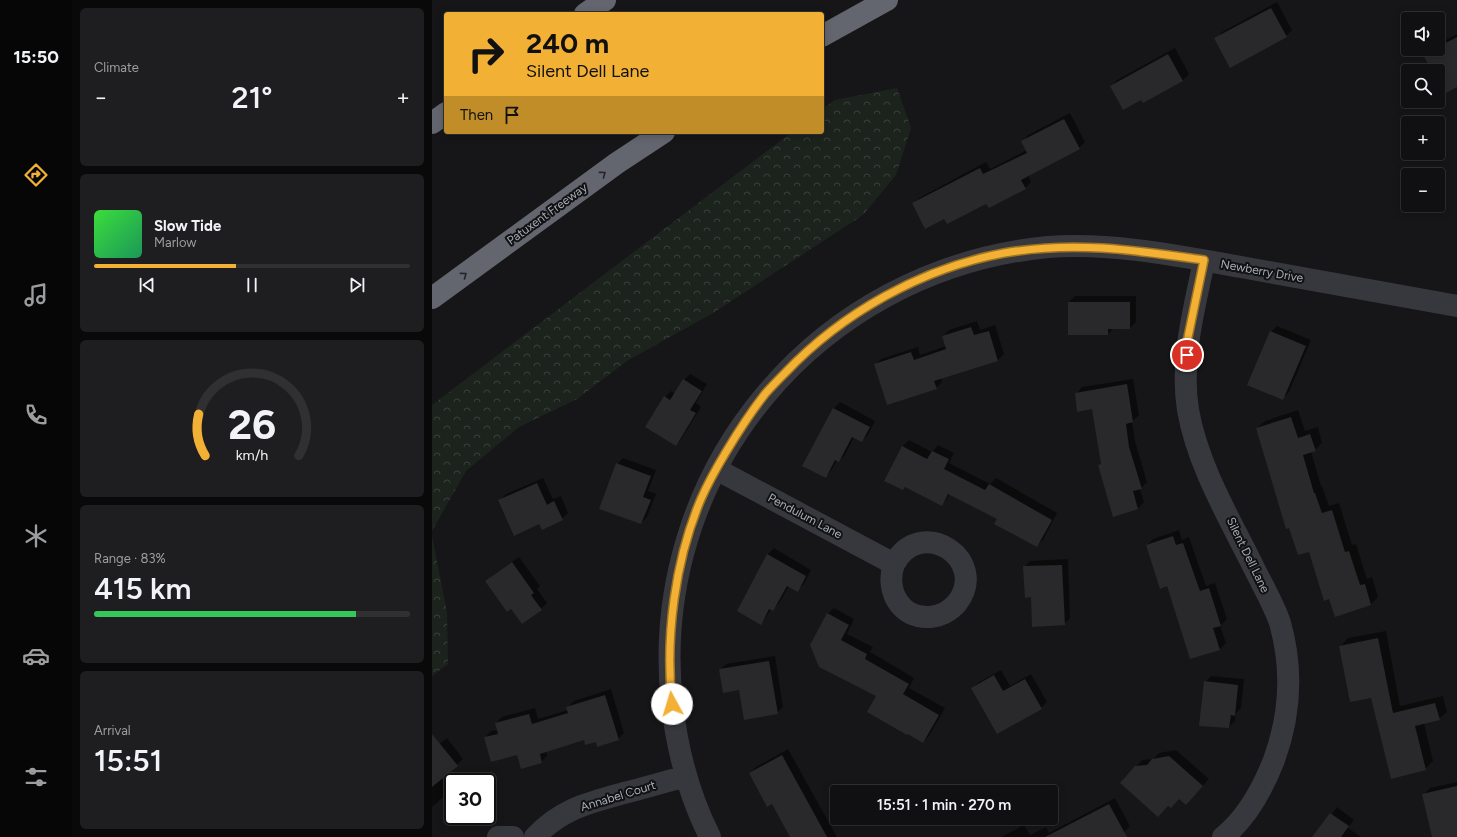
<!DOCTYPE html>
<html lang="en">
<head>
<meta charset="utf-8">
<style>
	:root { --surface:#101012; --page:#1e1e20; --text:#f1f3f6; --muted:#9c9d9f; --line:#303032; --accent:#f2b134 }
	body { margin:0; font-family:Figtree,sans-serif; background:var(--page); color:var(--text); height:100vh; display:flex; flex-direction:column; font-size:15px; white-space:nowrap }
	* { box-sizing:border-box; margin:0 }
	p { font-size:13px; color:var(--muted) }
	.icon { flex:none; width:22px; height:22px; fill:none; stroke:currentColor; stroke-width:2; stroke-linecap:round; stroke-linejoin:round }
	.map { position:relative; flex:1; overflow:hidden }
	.panel { display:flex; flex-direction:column; gap:8px; padding:8px; background:#09090a; width:360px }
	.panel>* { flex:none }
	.top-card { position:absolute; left:12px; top:12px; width:380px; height:122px; border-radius:4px; box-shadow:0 2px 10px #0003,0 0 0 1px var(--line); background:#f2b134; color:#111; overflow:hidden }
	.fabs { position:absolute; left:969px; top:12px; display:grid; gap:8px }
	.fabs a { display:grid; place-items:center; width:44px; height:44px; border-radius:4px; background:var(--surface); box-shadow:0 2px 10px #0003,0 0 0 1px var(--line); font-size:20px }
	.speed { position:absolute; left:12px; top:773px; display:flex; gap:8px; font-size:20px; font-weight:700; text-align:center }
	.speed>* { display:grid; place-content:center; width:52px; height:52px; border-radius:50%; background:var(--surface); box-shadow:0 2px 10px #0003,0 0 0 1px var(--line); line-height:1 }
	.speed .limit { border:2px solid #111; border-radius:6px; background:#fff; color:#111 }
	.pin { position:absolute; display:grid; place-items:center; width:34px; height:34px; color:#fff; margin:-17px; border:2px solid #fff; border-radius:50%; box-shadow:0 1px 4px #0007 }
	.me { position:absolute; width:44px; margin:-22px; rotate:354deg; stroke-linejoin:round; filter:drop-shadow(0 0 3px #0008) }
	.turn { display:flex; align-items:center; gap:14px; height:84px; padding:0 16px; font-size:18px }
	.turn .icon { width:52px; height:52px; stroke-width:2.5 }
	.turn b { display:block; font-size:28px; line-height:34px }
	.then { display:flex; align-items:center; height:38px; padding:0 16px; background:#0003; gap:8px; font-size:15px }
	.big { font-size:30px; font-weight:600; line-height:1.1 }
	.panel .tile { flex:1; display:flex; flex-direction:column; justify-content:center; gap:6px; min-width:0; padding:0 14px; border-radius:6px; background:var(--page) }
	.panel .dial { align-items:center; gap:0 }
	.dial svg { height:104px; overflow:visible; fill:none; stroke:var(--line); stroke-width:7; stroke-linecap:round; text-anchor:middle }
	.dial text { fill:var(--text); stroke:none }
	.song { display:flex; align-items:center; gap:12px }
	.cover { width:48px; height:48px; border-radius:6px; background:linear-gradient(135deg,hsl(120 70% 55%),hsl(150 70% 35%)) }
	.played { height:4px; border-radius:2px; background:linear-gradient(90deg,var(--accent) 45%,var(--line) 45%) }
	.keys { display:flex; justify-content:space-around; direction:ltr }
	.heat { display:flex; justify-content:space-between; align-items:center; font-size:22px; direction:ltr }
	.charge { height:6px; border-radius:3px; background:linear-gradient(90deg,#34c759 83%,var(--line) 0) }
	.trip { position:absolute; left:398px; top:785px; width:228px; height:40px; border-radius:4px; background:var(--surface); box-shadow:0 2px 10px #0003,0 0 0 1px var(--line); font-weight:600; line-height:40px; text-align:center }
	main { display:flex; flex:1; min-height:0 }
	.tabs { display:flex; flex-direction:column; width:72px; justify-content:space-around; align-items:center; background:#060607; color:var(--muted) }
	.tabs .icon { width:28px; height:28px }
	.tabs .current { color:var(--accent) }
	.tabs b { font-size:18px; color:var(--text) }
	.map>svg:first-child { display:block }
</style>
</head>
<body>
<main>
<nav class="tabs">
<b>15:50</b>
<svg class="icon current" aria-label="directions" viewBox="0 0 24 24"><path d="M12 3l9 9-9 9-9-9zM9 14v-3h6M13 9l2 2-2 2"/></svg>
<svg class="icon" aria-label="music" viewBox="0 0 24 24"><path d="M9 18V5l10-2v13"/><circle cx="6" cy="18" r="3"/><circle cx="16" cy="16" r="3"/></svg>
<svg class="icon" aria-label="phone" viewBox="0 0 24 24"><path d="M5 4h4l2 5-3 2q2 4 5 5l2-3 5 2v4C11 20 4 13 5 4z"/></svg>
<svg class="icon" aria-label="climate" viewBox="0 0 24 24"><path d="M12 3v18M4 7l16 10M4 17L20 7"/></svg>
<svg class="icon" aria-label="car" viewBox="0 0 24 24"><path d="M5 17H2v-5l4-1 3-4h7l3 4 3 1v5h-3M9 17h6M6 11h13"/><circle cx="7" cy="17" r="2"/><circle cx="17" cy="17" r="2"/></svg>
<svg class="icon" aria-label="filters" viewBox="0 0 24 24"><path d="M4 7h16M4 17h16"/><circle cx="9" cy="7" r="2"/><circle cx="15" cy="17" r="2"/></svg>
</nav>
<section class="panel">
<div class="tile"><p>Climate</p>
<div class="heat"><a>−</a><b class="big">21°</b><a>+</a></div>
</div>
<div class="tile">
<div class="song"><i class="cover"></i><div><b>Slow Tide</b><p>Marlow</p></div></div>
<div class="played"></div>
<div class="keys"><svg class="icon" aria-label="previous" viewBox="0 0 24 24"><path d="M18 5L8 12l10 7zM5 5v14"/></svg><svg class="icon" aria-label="pause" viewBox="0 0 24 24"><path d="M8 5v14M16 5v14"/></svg><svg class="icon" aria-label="next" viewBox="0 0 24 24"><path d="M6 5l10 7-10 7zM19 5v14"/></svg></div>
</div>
<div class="tile dial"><svg viewBox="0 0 100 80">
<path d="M14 69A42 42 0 1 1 86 69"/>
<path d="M14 69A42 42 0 0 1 9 37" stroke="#f2b134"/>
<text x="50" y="56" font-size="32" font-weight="700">26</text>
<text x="50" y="72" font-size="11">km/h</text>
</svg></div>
<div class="tile"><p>Range · 83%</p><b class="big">415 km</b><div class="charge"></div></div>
<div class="tile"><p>Arrival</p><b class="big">15:51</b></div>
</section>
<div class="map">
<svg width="1025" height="837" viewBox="0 0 1025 837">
	<defs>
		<pattern id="forest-crowns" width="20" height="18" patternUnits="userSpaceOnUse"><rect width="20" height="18" fill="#1c231d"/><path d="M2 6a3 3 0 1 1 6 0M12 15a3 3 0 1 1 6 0" fill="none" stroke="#3a403c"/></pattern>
	</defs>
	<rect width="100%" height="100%" fill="#161618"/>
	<path fill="url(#forest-crowns)" d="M465 88 479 128 464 175 431 215 281 313 195 361 145 399 87 427 34 471 0 531V405L360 132H390V109L403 100Z
		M0 536 15 612 16 664 0 676Z"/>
	<path fill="#0007" d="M845 2 860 30 854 36 784 39 790 32Z
		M1025 34V86L1006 96V71H1001L993 55 998 49H1006V44Z
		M743 48 757 74 751 80 711 102 710 99 679 86 685 80Z
		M638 113 653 142 647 148 596 175 599 182 593 188 512 218 481 204 487 198 554 162 558 169 595 150 590 142 596 135Z
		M643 296H704V322L698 328H682L676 334 637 302Z
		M545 321 548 330 563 325 572 354 566 360 509 377 510 382 504 388 443 365 449 359 486 347 488 355 514 346 511 336 517 330Z
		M845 326 879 340 857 392 851 398 839 332Z
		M258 374 275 384 264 403 269 407 250 438 244 444 233 397 239 391 244 394 252 380Z
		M701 379 707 415 700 422 703 441 715 482 708 489 712 502 706 508 682 515 667 465 670 462 661 408 644 394 650 387Z
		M408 402 443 421 436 435 430 441 422 437 413 455 407 461 405 460 399 471 393 477 371 465 402 408Z
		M866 410 873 431 886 427 890 443 883 450 879 451 889 486H890L897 506 907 503 920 545 924 544 935 579 940 577 946 597 939 604 903 616 897 598 825 428 833 421Z
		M477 440 500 452 506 445 522 453 517 463 558 484 564 478 625 513 611 540 604 546 566 519 518 494 510 505 474 487 471 489 453 480 471 446Z
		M191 458 224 470 216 491 224 494 215 517 209 523 185 464Z
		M111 478 121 499 129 496 136 513 130 519 108 523 68 500 74 494Z
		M747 530 750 540 757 537 774 586 783 583 795 619 788 626 794 643 788 649 758 658 735 585 715 545 721 539Z
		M342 548 379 570 372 584 366 590 357 586 347 603 341 609H339L334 617 328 623 336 554Z
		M87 557 108 586 105 589 115 603 109 609 80 608 54 581 61 575Z
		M636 559 638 618 632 624 600 596 592 567 598 561Z
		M402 608 422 619 415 634 441 647 438 652 482 678 477 688 513 708 497 736 491 742 446 696 388 666 395 614Z
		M954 631 968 706 1011 696 1015 712 1007 719 992 723 1001 761 993 769 909 646 916 638Z
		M343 656 351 707 345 713 308 689 288 670 294 664Z
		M569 670 578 686 599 674 615 702 609 708 540 688 547 682Z
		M779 676 812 679 809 708 804 713 803 721 797 727 773 682Z
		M179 689 192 733 186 739 165 741 153 739 114 751 115 756 109 762 86 754 53 737 59 731 66 730 64 723 70 717 103 708 106 719 136 710V707L142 701Z
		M15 738 31 759 17 772 20 775 12 783 18 791 0 807V750Z
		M356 749 405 837H359L340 803 318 773 324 767Z
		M744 750 777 779 760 797 704 767 710 760 721 759 727 753Z
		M1025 782V837H1001L992 794 998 788Z
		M683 798 698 826 692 832 682 837H569L592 825 598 835 614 827 617 833Z
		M905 807 922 820 916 828 929 837H894L886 831Z"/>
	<path fill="#29292c" d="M839 8 855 37 798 68 782 38Z
		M1025 37V87L1012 94 1006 82V71H1000L991 55 1002 49H1006V47Z
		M736 54 751 81 711 103 709 100 691 110 678 86Z
		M632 119 648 149 589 180 594 189 557 208 554 204 515 224 512 219 493 229 480 203 548 168 551 174 595 153 589 141Z
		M636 302H698V329H676V335H636Z
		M539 327 542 335 557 331 566 361 502 381 505 389 455 405 442 364 479 352 482 360 514 349 510 336Z
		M838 331 874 346 851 400 815 385Z
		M251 379 270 391 258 410 264 413 244 446 213 427 232 396 238 400Z
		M695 384 701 422 694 424 697 447 710 489 701 491 706 509 681 517 666 465 669 464 660 409 645 412 643 393Z
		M401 408 438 427 430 442 420 437 407 462 403 460 394 478 370 466Z
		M859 417 866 438 878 434 884 451 871 455 882 493H883L890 513 900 510 913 552 917 551 928 585 933 584 939 605 903 617 897 599 892 601 877 552 866 555 857 528 854 529 824 428Z
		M470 446 495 459 500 451 517 459 512 469 553 490 557 484 620 520 605 547 562 524 565 519 516 494 510 506 473 487 471 490 452 481Z
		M184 463 219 476 211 497 219 500 209 524 167 509Z
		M105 483 115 505 122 501 131 520 110 530 107 524 82 536 66 500Z
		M741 536 744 545 751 543 768 591 777 588 789 626 781 628 788 650 758 659 735 586 728 589 714 545Z
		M335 554 374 576 366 592 355 586 341 611 337 609 329 625 305 611Z
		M80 562 102 593 99 595 110 610 90 624 79 609 75 612 53 581Z
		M630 565 633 625 600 627 599 597 593 598 591 566Z
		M395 613 417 625 409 640 435 654 433 659 477 684 471 694 507 715 491 743 476 734 475 735 435 712 444 696 387 667 378 645Z
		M946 638 961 713 1003 703 1008 720 983 726 994 770 959 779 939 698 918 702 907 646Z
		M337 661 346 714 312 720 307 690 291 693 287 669Z
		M562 675 571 691 593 679 610 709 565 734 539 688Z
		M772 681 806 685 803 716 799 715 797 728 767 726Z
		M173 695 187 740 165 747 164 742 153 745 152 740 108 754 110 763 89 769 85 755 59 762 52 737 66 734 63 723 97 714 100 724 136 713 134 707Z
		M0 734 26 766 0 787Z
		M350 755 395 837H358L340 804 335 807 317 773Z
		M737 756 771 786 754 805 747 799 739 808 736 806 726 817 688 783 703 766 715 765 720 759Z
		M1025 786V837H1000L990 794Z
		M677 804 695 837H613Z
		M898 813 917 826 909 837H880Z"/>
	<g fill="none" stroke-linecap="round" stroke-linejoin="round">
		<path stroke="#37383d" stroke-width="22" d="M772 261C762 310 748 360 756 410 766 467 798 519 823 570 831 586 843 607 848 623 861 669 858 716 842 760 831 788 815 818 791 837
			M284 469 462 564C489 514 558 560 525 603 518 611 509 616 498 617 468 619 453 590 462 564
			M66 837H81
			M103 837C129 809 156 803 192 793 212 788 233 782 254 776
			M278 837C257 795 245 750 240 703 215 472 385 269 616 247 678 242 748 256 809 267 881 280 953 293 1025 306"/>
		<path stroke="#63666e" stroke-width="22" d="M153 14 173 0
			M390 36 455 0
			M0 123 14 113
			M0 298 185 163 232 132"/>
	</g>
	<defs><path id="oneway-chevron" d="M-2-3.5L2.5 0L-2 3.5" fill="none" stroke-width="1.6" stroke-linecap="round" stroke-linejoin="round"/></defs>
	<g stroke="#26262a">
		<use href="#oneway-chevron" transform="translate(171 174) rotate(-36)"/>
		<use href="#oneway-chevron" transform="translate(32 275) rotate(-36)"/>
	</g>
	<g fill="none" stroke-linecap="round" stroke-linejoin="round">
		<g stroke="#9d7322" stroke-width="10">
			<path id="route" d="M240 704C233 637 243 560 269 499 276 483 285 467 294 452 306 432 319 412 333 394 339 387 346 380 353 373 410 313 490 268 572 253 643 241 702 250 772 260L755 342V355"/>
		</g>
		<use href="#route" stroke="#f2b134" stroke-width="7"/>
	</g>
	<g text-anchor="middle" stroke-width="4" stroke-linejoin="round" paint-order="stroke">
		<g font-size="12" fill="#a8adb8" stroke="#111113">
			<text transform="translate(115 214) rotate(-36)" y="4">Patuxent Freeway</text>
			<text transform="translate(830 271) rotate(10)" y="4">Newberry Drive</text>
			<text transform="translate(373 516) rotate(28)" y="4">Pendulum Lane</text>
			<text transform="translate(816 555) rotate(64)" y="4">Silent Dell Lane</text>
			<text transform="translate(186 796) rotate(-17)" y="4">Annabel Court</text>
		</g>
	</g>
</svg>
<div class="fabs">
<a><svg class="icon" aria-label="sound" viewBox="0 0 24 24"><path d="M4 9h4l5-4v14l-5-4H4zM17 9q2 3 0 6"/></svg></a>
<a><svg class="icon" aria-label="search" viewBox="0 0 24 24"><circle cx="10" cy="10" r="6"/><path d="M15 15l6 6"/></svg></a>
<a>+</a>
<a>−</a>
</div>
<div class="speed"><div class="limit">30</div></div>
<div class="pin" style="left:755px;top:355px;background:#d93025"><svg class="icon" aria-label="arrive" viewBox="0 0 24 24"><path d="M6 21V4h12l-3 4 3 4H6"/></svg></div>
<svg class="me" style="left:240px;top:704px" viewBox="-20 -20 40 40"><circle r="19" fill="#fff"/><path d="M0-13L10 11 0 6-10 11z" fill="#f2b134"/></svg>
<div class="trip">15:51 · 1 min · 270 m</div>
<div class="top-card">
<div class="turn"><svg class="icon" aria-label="right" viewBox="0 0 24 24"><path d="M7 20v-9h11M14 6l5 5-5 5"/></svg><div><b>240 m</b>Silent Dell Lane</div></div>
<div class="then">Then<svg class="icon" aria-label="arrive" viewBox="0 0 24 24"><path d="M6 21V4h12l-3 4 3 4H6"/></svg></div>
</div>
</div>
</main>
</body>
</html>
